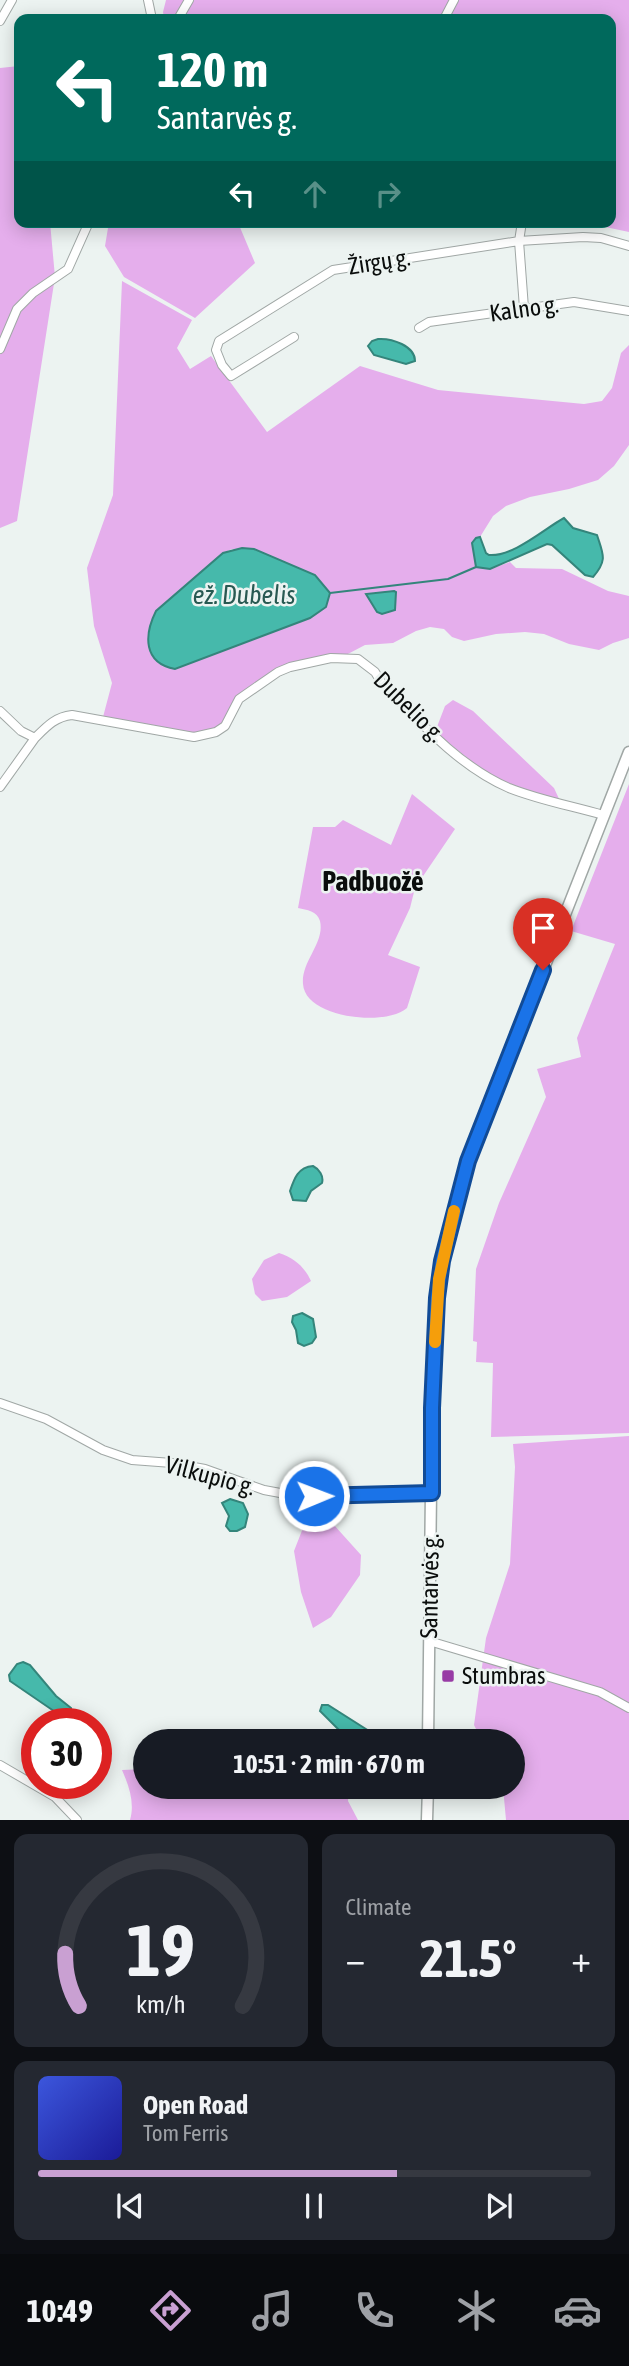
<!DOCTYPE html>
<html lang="en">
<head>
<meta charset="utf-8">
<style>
	:root { --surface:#171b24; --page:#242831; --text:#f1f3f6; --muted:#9ea1a6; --line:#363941; --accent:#c9a0d2 }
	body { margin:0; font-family:"Asap Condensed",sans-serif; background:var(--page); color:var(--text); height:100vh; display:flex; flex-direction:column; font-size:26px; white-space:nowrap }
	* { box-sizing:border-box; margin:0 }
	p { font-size:23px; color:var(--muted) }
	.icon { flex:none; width:38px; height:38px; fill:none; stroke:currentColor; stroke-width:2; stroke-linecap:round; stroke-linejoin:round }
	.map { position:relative; height:1820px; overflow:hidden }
	.details { display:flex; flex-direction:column; gap:14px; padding:14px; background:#0d0f14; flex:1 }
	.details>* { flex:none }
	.hud { position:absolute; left:14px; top:14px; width:602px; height:214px; border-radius:14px; box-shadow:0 4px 18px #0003; background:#00695c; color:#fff; overflow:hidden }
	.speed { position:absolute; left:21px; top:1708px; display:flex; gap:14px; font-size:35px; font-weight:700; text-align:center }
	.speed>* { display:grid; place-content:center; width:91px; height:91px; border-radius:50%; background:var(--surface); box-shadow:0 4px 18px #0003; line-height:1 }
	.speed .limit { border:10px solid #d22; background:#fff; color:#111 }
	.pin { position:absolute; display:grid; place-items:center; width:60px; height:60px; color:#fff; margin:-72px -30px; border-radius:50% 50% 50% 0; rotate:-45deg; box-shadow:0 0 7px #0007 }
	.pin .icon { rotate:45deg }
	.me { position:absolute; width:77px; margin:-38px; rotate:89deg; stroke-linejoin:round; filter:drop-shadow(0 0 5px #0008) }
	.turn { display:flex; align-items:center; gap:24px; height:147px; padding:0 28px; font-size:32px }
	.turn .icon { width:91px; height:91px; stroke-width:2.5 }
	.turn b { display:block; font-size:49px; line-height:60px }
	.lanes { display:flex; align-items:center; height:66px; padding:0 28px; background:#0003; justify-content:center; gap:35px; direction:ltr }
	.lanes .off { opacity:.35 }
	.big { font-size:52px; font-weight:700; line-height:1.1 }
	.details .card { flex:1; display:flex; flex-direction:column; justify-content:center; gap:10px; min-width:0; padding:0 24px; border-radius:14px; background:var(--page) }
	.details .dial { align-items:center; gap:0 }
	.dial svg { height:182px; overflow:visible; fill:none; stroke:var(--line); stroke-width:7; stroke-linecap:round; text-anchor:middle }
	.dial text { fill:var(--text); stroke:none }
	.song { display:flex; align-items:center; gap:21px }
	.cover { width:84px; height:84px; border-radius:10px; background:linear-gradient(135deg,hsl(230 70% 55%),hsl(240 70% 35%)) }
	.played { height:7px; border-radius:4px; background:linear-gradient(90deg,var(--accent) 65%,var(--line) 65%) }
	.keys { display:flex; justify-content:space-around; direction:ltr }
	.heat { display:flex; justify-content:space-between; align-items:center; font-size:38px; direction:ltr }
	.details .tiles { flex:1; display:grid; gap:14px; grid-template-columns:1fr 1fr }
	.card:last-child { grid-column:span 2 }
	.trip { position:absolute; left:133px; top:1729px; width:392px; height:70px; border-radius:35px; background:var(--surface); box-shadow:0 4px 18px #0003; font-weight:700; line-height:70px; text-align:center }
	.menu { display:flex; height:112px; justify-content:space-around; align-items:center; background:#090b0e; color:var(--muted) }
	.menu .icon { width:49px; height:49px }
	.menu .selected { color:var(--accent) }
	.menu b { font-size:32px; color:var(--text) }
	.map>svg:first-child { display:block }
</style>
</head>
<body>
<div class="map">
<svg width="629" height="1820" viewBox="0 0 629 1820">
	<rect width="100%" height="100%" fill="#ecf3f1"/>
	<path fill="#e5aeec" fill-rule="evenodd" d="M166 0H629V232L591 224 611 222V19H168L164 18 163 12Z
		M19 66V222H50L55 277 17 521 0 528V68Z
		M109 222H234L239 225 255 263 195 318 124 277 105 246Z
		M122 281 192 320 177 348 190 369 211 356 267 432 360 366 438 390 584 404 602 401 612 388 621 353 629 345V445L614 466 598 480 569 489 530 497 506 506 493 516 480 537 476 538 472 543 477 567 490 569 510 562 516 568 562 569 608 591 629 596V638L613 643 599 650 569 644 544 634 525 632 496 634 464 641 452 637 444 629 430 627 416 631 393 643 365 645 344 656 319 658 246 690 225 722 214 730 189 734 103 717 112 683 94 626 87 568 113 495ZM232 549 330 593 326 607 310 618 175 669 156 611 223 553Z
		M453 700 473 711 554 788 560 801 520 789 486 773 435 732 445 706Z
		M629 784V1433L491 1437 493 1363 476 1362 477 1342 473 1341 476 1269 499 1203 546 1097 537 1069 581 1057 577 1038 615 944 571 931Z
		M412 794 455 829 415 888 410 908 388 955 420 967 407 1008C386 1027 305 1018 303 984 301 961 325 943 320 921 317 911 307 910 298 908L313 827H335L343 820 391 845Z
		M279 1253C294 1258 304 1266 311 1281L287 1297 262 1301 255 1294 252 1279 264 1260Z
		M629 1436V1820H506L503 1787H513V1741H482L474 1725 486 1638 510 1564 515 1467 513 1444Z
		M334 1525 361 1555 360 1575 331 1617 313 1628 301 1592 294 1551 303 1528Z
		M145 1769V1787H206L220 1794 269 1787H349L348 1801 358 1820H130C135 1803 129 1786 122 1770Z"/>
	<path fill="#46b9ab" stroke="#34857b" stroke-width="2" d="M378 339C392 338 415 346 415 361L406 364 374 355 368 346 372 341Z
		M564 518 573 528 597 535C603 554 608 560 593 577L585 575 552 545 547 544 490 569 476 567 472 543 476 538 480 537 486 553 489 555C513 557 544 529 564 518Z
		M242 548 254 549 315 575 330 593 326 607 310 618 175 669C143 663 144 635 156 611L223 553Z
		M394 591 396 592 395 610 382 614 377 612 366 594Z
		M313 1166C319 1169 324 1176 322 1183L311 1191 306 1201 293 1200 290 1191C294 1179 298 1167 313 1166Z
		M302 1313 313 1319 316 1337 312 1343 304 1346 298 1343 296 1330 292 1322 293 1316Z
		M230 1499 243 1503 248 1514 245 1527 237 1531H230L226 1526 229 1516 222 1503Z
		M23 1662 30 1665 56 1696 71 1708 72 1715 64 1718 10 1681 9 1675 17 1664Z
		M322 1705H328L369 1731V1741H350L320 1711Z"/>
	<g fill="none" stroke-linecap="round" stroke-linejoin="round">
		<path stroke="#34857b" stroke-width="2" d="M330 593 448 579 476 567"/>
		<g stroke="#a0a7a5" stroke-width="10">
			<path id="street" d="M148 0 152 19
				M178 19 189 0
				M444 19 454 0
				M0 21 12 0
				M522 222 519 241 524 308
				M419 328 429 322 574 302 629 311
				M294 337 231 376 222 365 216 350 219 341 333 270 519 241 583 237 601 238 629 246
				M0 349 17 309 33 293 68 269 89 222
				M0 711 21 731 35 738C47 726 55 717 72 715L194 737 216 732 225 726 239 699 278 672 290 667 331 658 358 659 375 672 381 682C419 721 458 766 509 788 539 800 572 806 603 815
				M0 787 35 738
				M0 1403 46 1419 103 1450 132 1460 172 1463 205 1469 264 1490 291 1495 314 1496 432 1493
				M429 1641 600 1692 629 1708
				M0 1765 55 1797 77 1820"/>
		</g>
		<g stroke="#a0a7a5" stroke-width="13">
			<path id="secondary" d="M428 1741 432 1408 437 1298 442 1260 468 1161 629 752
				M427 1820 428 1787"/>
		</g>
		<use href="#street" stroke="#fff" stroke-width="8"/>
		<use href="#secondary" stroke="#fff" stroke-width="10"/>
	</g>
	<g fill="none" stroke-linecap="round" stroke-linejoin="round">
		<g stroke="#114b97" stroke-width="18">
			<path id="route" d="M314 1496 432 1493V1408L437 1298 442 1261 468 1161 543 970"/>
		</g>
		<use href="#route" stroke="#1a73e8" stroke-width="12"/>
		<path stroke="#f59e0b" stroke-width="12" d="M435 1342 439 1279 454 1211"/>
	</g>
	<rect fill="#983ba5" stroke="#ecf3f1" stroke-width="2.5" x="441" y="1669" width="14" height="14" rx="3.5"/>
	<g text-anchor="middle" stroke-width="5" stroke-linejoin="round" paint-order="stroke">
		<g font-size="24" fill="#0a0d0c" stroke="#ecf3f1">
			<text transform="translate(379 262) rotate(-9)" y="8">Žirgų g.</text>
			<text transform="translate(524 309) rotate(-8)" y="8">Kalno g.</text>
			<text transform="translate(409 707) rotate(45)" y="8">Dubelio g.</text>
			<text transform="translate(210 1476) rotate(15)" y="8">Vilkupio g.</text>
			<text transform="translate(430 1586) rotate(-89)" y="8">Santarvės g.</text>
		</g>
		<g font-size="24" fill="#0a0d0c" stroke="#ecf3f1" text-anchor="start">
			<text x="462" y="1684">Stumbras</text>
		</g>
		<g font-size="26" font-style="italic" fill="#285952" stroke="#ecf3f1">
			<text x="244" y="604">ež. Dubelis</text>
		</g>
		<g font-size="28" font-weight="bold" fill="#0a0d0c" stroke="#ecf3f1">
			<text x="373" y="891">Padbuožė</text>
		</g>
	</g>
</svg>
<div class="speed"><div class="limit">30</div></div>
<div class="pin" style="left:543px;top:970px;background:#d93025"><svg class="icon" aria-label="arrive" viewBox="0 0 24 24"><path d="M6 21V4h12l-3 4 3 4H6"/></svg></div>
<svg class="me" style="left:314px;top:1496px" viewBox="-20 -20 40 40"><circle r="17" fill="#1a73e8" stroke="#fff" stroke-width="3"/><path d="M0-11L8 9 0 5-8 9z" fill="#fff"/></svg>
<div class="trip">10:51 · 2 min · 670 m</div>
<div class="hud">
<div class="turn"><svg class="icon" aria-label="left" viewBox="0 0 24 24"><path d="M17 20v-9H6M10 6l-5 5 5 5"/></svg><div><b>120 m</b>Santarvės g.</div></div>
<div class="lanes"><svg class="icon" aria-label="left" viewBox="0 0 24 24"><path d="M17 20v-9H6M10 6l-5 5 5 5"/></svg><svg class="icon off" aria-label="ahead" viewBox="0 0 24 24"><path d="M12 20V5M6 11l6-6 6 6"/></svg><svg class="icon off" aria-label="right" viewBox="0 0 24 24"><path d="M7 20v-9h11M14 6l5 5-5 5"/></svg></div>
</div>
</div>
<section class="details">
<div class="tiles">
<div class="card dial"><svg viewBox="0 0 100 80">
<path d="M14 69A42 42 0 1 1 86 69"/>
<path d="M14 69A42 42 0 0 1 8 46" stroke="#c9a0d2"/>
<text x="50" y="56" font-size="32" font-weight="700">19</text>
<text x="50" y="72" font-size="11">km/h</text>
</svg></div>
<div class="card"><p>Climate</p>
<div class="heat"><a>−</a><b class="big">21.5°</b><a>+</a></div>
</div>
<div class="card">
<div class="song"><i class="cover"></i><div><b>Open Road</b><p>Tom Ferris</p></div></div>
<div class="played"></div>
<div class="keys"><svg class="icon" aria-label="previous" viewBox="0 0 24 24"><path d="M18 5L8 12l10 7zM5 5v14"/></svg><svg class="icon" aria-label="pause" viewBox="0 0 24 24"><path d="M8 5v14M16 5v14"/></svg><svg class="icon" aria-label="next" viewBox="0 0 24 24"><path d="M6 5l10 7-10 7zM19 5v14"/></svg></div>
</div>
</div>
</section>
<nav class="menu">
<b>10:49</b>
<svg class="icon selected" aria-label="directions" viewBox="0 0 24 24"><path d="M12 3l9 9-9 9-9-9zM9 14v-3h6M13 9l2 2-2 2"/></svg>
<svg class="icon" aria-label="music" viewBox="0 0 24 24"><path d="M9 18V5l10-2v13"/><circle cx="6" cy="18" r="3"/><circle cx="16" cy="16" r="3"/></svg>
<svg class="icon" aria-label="phone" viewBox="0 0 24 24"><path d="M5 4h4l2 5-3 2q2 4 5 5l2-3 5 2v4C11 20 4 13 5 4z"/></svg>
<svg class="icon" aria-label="climate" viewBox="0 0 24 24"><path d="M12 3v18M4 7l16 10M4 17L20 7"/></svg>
<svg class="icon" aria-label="car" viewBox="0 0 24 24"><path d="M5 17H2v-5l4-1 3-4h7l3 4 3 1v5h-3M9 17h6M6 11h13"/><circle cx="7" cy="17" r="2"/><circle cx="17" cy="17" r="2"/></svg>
</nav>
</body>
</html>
